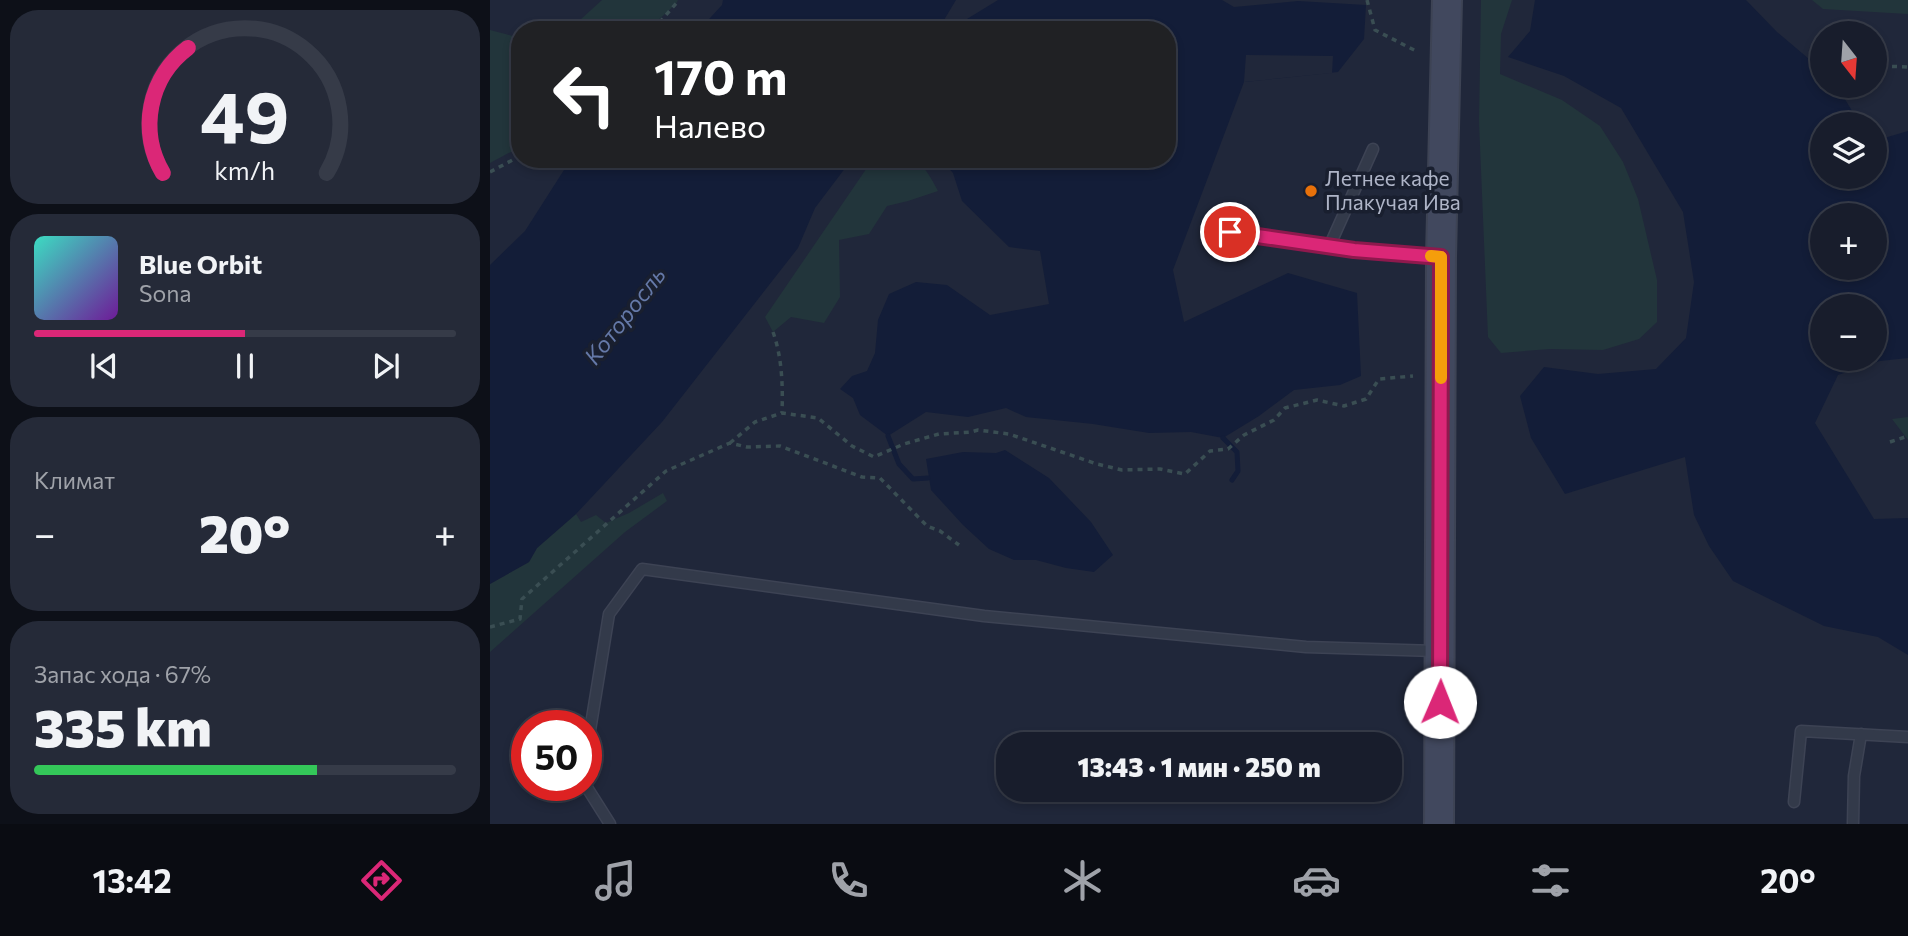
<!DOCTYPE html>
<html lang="ru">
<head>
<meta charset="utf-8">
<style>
	:root { --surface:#181d2c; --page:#252a38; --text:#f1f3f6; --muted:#9fa2a9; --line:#363b48; --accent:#db2777 }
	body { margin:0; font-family:Commissioner,sans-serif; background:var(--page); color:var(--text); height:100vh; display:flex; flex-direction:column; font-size:26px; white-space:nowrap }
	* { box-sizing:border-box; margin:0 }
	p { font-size:23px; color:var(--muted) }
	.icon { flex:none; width:38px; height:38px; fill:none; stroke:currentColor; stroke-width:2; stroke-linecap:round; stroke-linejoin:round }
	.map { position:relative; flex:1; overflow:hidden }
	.sheet { display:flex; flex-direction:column; gap:10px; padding:10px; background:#0d1018; width:490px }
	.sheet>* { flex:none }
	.top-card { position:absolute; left:21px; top:21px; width:665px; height:147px; border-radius:28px; box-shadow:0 4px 10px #0003,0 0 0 2px var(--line); background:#202124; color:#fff; overflow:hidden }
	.needle { width:46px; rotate:163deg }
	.fabs { position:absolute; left:1320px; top:21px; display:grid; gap:14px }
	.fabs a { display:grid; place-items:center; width:77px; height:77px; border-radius:50%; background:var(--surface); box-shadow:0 4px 10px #0003,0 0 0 2px var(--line); font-size:35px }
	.speed { position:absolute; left:21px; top:710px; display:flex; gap:14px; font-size:35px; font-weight:700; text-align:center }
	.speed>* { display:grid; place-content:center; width:91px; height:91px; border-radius:50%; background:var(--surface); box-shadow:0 4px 10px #0003,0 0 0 2px var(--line); line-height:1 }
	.speed .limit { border:10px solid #d22; background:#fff; color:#111 }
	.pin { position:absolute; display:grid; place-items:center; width:60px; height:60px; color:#fff; margin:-30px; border:4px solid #fff; border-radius:50%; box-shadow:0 2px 7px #0007 }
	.me { position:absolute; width:77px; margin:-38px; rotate:1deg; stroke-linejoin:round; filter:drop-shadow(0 0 5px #0008) }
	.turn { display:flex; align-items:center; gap:24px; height:147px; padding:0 28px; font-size:32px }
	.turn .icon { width:91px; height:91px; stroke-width:2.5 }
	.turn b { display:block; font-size:49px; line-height:60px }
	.big { font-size:52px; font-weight:800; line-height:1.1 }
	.sheet .tile { flex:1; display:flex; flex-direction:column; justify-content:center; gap:10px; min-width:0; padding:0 24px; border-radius:28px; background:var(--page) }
	.sheet .dial { align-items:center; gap:0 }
	.dial svg { height:182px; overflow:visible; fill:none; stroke:var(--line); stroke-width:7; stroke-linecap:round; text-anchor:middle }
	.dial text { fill:var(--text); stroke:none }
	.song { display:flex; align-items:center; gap:21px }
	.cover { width:84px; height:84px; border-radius:10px; background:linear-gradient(135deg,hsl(170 70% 55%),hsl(280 70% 35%)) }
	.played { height:7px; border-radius:4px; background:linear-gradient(90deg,var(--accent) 50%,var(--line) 50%) }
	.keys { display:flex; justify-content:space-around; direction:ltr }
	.heat { display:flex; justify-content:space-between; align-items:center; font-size:38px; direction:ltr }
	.charge { height:10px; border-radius:5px; background:linear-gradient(90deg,#34c759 67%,var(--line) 0) }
	.trip { position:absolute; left:506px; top:732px; width:406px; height:70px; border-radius:28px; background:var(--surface); box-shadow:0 4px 10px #0003,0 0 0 2px var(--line); font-weight:800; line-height:70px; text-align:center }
	.menu { display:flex; height:112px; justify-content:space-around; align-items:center; background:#0a0c12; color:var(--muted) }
	.menu .icon { width:49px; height:49px }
	.menu .active { color:var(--accent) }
	.menu b { font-size:32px; color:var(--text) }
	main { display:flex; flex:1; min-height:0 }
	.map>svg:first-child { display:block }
</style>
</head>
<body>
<main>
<section class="sheet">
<div class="tile dial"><svg viewBox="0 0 100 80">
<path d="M14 69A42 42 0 1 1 86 69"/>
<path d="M14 69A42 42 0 0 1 25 14" stroke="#db2777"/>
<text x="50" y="56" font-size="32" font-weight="700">49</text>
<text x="50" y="72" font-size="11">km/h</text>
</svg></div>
<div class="tile">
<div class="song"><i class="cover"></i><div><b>Blue Orbit</b><p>Sona</p></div></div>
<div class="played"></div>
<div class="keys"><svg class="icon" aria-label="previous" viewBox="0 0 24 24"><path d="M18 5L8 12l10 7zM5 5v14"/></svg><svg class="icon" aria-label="pause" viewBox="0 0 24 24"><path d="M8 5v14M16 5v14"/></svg><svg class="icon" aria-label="next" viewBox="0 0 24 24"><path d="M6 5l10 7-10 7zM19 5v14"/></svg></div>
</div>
<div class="tile"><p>Климат</p>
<div class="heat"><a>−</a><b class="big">20°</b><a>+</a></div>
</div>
<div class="tile"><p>Запас хода · 67%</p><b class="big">335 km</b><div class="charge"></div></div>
</section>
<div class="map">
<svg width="1418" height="824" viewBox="0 0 1418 824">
	<rect width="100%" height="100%" fill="#20273a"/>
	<path fill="#22353b" d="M112 0H188L186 4 157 30H79Z
		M991 0H1022L1011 34 1010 74 1072 100 1110 126 1133 162 1148 199 1167 280V322L1149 339 1113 350 1060 349 1011 353 998 337 989 122Z
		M1322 0H1418V14L1333 9Z
		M0 30 30 38V147L0 163Z
		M383 159C424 159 427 151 448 191L418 201 397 206 379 234 349 240 350 297 334 323 301 317 283 332 275 317Z
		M1418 417V440L1402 419Z
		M173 493 177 501 135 532 0 652V584L39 562 47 548 86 514 91 522 106 515 116 523 139 513Z"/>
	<path fill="#131d38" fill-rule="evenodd" d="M233 0H466L448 30H209L232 5Z
		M508 0H732L744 7 808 1 876 5 874 39 848 72 754 82 683 270 694 322 798 273 867 293 871 376 850 385 804 390 769 416 733 438 701 432 659 433 603 424 536 417 516 408 478 417 436 412 398 436 370 415 363 398 350 389 362 376 377 371 385 353 388 320 399 294 426 282 457 285 500 315 559 304 550 251 519 247 472 201 463 173 450 159H677V30H459Z
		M1045 0H1256L1287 32 1332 70V86H1347L1370 124H1332V177H1384V141L1418 131V358L1390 361 1348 375 1325 423 1384 519 1418 518V655L1388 637 1334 626 1243 581 1219 546 1204 515 1195 457 1075 494 1041 438 1030 396 1054 367 1108 374 1166 369 1196 338 1204 282 1193 212 1131 108 1074 76 1018 57 1040 31ZM1332 215H1384V268H1332ZM1332 306H1384V359H1332Z
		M81 159H362L325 208 308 248 172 422 86 514 47 548 39 562 0 584V265L35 231Z
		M515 450 559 478 601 522 623 555 604 572 576 568 546 560H524L499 549 473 525 441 490 436 459 473 452 506 453Z"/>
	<path fill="#20273a" d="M756 55 843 56 842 73 754 82Z"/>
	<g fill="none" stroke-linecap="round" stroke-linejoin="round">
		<path stroke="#131d38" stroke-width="5" d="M398 436 409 464 423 479 438 478
			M733 438 747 452 748 471 742 480"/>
		<g stroke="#3d4354" stroke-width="13">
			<path id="service" d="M740 232 864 250 947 256
				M839 247 883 149
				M96 755 119 614 152 569 494 616 816 647 946 651
				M96 786 120 824
				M1304 802 1311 731 1418 737
				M1363 824 1364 776 1371 734"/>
		</g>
		<g stroke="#3d4354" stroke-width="32">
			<path id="secondary" d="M949 824 951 257 957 0"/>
		</g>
		<path stroke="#3a4e53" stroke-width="3.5" stroke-dasharray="5 5" stroke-linecap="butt" d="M877 0 885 30 928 52
			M163 30 189 0
			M1392 66 1418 67
			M0 172 30 156
			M283 332C292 357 293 386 292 413
			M1400 442 1418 436
			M240 443 265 422 292 413 328 418 362 446 384 457 414 444 449 434 481 432 488 430 519 434 607 464 632 470 670 469 695 474 720 451 738 449 754 435 784 420 795 408 827 400 854 406 876 399 889 379 923 376
			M0 627 30 619 32 599 176 471 240 443 257 447 290 446 372 477 390 478 437 526 450 531 469 545"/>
		<use href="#service" stroke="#333a4a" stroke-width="10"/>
		<use href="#secondary" stroke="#41485e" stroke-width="28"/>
	</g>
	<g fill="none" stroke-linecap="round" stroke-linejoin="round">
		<g stroke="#8e194d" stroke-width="18">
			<path id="route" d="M740 232 864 250 951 257 950 702"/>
		</g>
		<use href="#route" stroke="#db2777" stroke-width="12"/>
		<path stroke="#f59e0b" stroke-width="12" d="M941 256 951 257V378"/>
	</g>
	<circle fill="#e8710a" stroke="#191f2f" stroke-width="2.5" cx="821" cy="191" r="7"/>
	<g text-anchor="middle" stroke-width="7" stroke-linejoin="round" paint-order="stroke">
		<g font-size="21" fill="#aeb4c7" stroke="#191f2f" text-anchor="start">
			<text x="835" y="186">Летнее кафе<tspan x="835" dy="24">Плакучая Ива</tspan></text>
		</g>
		<g font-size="23" font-style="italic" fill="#6579a8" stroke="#191f2f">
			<text transform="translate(135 316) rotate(-52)" y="8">Которосль</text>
		</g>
	</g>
</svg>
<div class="fabs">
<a><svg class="needle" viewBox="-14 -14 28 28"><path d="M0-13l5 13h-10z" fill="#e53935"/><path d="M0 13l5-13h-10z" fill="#9fa2a9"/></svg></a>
<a><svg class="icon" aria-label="layers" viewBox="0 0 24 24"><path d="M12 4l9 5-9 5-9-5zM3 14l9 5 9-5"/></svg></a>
<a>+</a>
<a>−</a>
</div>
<div class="speed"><div class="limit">50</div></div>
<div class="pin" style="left:740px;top:232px;background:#d93025"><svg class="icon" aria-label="arrive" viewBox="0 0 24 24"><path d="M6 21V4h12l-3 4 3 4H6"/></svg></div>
<svg class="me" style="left:950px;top:702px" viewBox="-20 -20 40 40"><circle r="19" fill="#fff"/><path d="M0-13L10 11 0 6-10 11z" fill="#db2777"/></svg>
<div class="trip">13:43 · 1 мин · 250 m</div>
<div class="top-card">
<div class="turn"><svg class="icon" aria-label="left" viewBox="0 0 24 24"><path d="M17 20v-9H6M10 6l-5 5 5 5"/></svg><div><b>170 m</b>Налево</div></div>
</div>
</div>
</main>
<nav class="menu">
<b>13:42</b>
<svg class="icon active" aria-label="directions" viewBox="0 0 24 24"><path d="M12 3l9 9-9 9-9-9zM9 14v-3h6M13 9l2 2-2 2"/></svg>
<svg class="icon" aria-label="music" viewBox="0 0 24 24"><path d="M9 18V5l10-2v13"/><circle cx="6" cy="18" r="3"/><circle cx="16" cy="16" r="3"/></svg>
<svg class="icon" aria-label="phone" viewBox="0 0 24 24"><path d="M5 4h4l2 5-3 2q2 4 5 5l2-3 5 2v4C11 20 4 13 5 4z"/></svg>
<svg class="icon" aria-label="climate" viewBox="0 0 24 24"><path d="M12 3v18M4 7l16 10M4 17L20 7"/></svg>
<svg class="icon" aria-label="car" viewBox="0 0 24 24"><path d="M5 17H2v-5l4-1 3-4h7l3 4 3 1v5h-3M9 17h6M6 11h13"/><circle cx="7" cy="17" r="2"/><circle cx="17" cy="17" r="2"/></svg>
<svg class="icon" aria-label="filters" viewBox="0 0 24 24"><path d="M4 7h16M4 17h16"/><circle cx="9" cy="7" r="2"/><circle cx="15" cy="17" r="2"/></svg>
<b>20°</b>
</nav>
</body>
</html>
